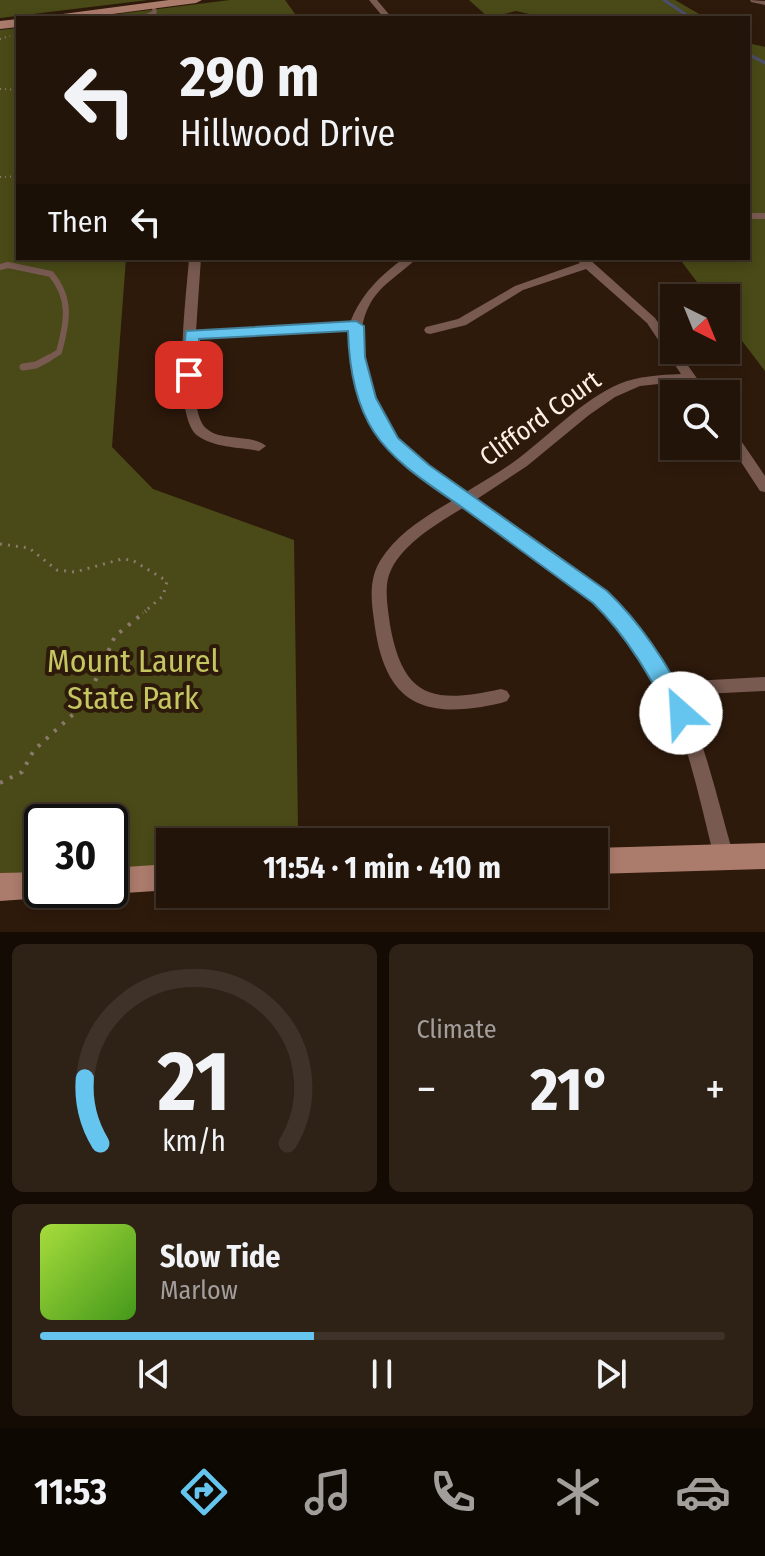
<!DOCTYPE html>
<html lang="en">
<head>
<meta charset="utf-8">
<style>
	:root { --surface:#221408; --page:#2e2116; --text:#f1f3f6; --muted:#a29e9c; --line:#3f3329; --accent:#65c5ee }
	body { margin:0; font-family:"Fira Sans Condensed",sans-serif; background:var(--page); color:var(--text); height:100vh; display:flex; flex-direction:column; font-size:30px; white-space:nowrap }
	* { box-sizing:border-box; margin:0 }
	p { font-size:26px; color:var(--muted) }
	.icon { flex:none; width:44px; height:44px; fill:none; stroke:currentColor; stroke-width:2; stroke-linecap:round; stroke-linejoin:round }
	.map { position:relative; height:932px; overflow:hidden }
	.panel { display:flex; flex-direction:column; gap:12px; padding:12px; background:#130b04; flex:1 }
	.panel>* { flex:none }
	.hud { position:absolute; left:16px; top:16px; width:734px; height:244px; border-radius:0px; box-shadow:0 4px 12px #0003,0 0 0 2px var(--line); background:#221408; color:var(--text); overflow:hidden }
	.needle { width:52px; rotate:137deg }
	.controls { position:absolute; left:660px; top:284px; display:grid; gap:16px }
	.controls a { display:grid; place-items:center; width:80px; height:80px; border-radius:0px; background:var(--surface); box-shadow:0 4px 12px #0003,0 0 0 2px var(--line); font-size:40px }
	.speed { position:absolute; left:24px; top:804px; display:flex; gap:16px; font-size:40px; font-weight:700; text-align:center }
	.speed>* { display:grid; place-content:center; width:104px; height:104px; border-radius:50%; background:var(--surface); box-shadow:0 4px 12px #0003,0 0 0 2px var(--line); line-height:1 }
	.speed .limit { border:4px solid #111; border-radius:12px; background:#fff; color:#111 }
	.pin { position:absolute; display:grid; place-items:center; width:68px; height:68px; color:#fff; margin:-34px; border-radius:16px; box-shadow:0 4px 12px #0006 }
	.me { position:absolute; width:88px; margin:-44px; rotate:334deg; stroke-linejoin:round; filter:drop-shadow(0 0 6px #0008) }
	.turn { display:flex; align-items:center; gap:28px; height:168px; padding:0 32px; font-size:36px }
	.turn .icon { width:104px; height:104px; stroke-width:2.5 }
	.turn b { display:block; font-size:56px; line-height:68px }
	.then { display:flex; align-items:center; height:76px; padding:0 32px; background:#0003; gap:16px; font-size:30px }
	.big { font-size:60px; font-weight:700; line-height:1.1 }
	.panel .widget { flex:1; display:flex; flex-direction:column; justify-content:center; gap:12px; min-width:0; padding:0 28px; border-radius:12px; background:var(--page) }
	.panel .dial { align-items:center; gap:0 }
	.dial svg { height:208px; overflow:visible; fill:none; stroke:var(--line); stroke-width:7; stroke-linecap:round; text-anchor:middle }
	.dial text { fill:var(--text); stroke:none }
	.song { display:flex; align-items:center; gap:24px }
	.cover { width:96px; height:96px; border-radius:12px; background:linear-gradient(135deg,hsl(80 70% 55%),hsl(100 70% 35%)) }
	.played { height:8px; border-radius:4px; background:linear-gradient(90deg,var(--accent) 40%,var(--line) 40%) }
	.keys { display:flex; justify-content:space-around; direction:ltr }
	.heat { display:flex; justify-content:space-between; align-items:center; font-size:44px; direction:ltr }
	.panel .tiles { flex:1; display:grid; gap:12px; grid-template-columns:1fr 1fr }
	.widget:last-child { grid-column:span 2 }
	.trip { position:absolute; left:156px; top:828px; width:452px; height:80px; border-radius:0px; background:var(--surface); box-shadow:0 4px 12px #0003,0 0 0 2px var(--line); font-weight:700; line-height:80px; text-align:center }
	.menu { display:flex; height:128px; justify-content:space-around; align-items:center; background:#0e0803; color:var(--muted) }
	.menu .icon { width:56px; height:56px }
	.menu .on { color:var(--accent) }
	.menu b { font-size:36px; color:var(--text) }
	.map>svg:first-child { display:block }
</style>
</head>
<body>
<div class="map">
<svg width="765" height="932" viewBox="0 0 765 932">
	<rect width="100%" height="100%" fill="#2e1a0b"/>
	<path fill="#494a17" d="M0 0H148L0 18Z
		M230 0H285L298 18H86Z
		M469 0H675L706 18H547L516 11 489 18Z
		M18 28V258H126L112 447 153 489 294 540 298 829 270 830 269 842H170V875L110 877V822H42V879L0 880V30Z
		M748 43 765 47V371L726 320V298H709L679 258H748Z"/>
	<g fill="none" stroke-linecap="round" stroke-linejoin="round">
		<path stroke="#4c4d6c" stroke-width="3" d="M664 0 691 18
			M748 54 765 63"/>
		<path stroke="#8b796d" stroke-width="2" stroke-dasharray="1 4" stroke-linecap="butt" d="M0 39 10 36
			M0 89 18 90
			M0 177 18 176"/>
		<path stroke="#8b796d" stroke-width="3" stroke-dasharray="2 6" stroke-linecap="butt" d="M0 544 29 548 57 570 75 572 122 559 132 560 167 581 163 596 143 613"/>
		<path stroke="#8b796d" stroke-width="4" stroke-dasharray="3 8" stroke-linecap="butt" d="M0 783 22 772 34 750 79 709 90 693 115 636 146 611"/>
		<path stroke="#785a51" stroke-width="4" d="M142 18 155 12 153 5"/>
		<path stroke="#785a51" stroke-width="6" d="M0 267 8 265 51 274C72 299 67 323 59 352L46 360"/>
		<path stroke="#785a51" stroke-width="7" d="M23 367 36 365 49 358"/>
		<path fill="#785a51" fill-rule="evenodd" d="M369 0H377L392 18H384Z
			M750 0 765 1V5L751 2Z
			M748 213H765V219H748Z
			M189 258H201L196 331 350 323C361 294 380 276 404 258H417C401 274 379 285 369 306 346 350 376 421 411 452 427 467 448 480 466 492 484 481 502 471 519 458 552 433 581 401 619 384 638 376 660 375 681 374L647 323 586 269 523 290 466 325 430 334 426 333 424 330 426 327 458 319 515 286 580 263 575 258H588L655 318 674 345V350H677L708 394H694L686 381 640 386 615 397 589 415 527 466 477 499C527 534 581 567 624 612 644 633 660 657 675 682L765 677V691L682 695C707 747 718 803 734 857L731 863 724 866 717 863 714 857C701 806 691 753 669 704 629 615 544 560 466 506 440 522 404 542 391 570 383 586 388 608 390 625 403 699 434 704 501 689L507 691 510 696 507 701 501 703C423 721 384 704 374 620 371 600 369 579 380 561 397 533 428 515 455 499 437 486 416 474 400 459 368 427 346 375 349 330L196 338C195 359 190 416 207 429 214 435 223 436 231 437 242 439 257 438 266 446L259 451C240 447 215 448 198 436 170 416 187 292 189 258Z
			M726 424 731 426 765 476V492L760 491 726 439Z"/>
		<path fill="#ab7b6c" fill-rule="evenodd" d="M169 0H202L196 3 82 18H49L55 15Z
			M18 19V27L0 29V21Z
			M765 843V869L594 874V848Z
			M170 864V890L110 894 100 890H110V868Z
			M42 872V890H54L52 895 42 898 0 901V873Z"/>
	</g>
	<path fill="#65c5ee" stroke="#42809b" stroke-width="2" d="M356 321 364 326 365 357 376 398 398 438 429 465 607 591C644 626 670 668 692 713L689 720 681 723 673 720C650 677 628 637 593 603 549 571 506 539 463 508 432 486 395 464 374 432 355 403 349 365 348 331L199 339 198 375 189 380 181 375 186 331Z"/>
	<g text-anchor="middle" stroke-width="8" stroke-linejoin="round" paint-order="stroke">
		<g font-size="26" fill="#fff0e7" stroke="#2e1a0b">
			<text transform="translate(540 418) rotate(-36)" y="9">Clifford Court</text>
		</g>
		<g font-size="32" fill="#c4c761" stroke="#2e1a0b">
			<text x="133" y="672">Mount Laurel<tspan x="133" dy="37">State Park</tspan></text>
		</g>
	</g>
</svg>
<div class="controls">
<a><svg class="needle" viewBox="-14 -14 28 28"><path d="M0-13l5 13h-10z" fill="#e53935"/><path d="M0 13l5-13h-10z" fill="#a29e9c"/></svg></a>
<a><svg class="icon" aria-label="search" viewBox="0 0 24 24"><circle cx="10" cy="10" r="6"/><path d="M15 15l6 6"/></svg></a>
</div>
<div class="speed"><div class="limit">30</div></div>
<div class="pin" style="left:189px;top:375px;background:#d93025"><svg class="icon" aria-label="arrive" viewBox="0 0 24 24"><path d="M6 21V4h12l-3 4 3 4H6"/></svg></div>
<svg class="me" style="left:681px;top:713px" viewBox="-20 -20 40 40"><circle r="19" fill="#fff"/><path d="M0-13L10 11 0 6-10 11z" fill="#65c5ee"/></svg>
<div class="trip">11:54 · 1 min · 410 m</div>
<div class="hud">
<div class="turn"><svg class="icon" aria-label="left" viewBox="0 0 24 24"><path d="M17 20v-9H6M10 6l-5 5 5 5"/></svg><div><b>290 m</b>Hillwood Drive</div></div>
<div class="then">Then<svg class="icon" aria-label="left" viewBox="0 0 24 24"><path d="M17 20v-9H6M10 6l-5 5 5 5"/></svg></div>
</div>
</div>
<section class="panel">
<div class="tiles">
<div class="widget dial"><svg viewBox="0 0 100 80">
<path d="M14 69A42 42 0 1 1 86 69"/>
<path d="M14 69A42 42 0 0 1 8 44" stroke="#65c5ee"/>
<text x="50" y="56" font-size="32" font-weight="700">21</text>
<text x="50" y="72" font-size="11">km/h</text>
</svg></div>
<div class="widget"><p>Climate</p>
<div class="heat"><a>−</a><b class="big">21°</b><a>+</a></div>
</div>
<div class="widget">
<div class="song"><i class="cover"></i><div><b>Slow Tide</b><p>Marlow</p></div></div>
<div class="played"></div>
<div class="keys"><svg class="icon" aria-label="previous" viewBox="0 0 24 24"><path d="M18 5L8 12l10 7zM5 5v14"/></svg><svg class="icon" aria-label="pause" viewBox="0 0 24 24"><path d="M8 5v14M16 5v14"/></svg><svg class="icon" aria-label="next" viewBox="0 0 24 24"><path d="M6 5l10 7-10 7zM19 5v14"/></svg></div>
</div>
</div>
</section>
<nav class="menu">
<b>11:53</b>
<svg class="icon on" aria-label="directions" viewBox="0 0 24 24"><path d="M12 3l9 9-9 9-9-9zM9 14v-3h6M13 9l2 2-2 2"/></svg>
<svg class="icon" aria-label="music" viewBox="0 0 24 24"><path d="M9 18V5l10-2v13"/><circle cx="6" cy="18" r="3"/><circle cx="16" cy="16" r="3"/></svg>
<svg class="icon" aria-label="phone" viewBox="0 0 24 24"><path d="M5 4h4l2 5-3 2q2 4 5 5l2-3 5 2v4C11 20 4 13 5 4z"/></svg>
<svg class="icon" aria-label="climate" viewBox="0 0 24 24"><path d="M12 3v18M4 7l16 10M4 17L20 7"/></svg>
<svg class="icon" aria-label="car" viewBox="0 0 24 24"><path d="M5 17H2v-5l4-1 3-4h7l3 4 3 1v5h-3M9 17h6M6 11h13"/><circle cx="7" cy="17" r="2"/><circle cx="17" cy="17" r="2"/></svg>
</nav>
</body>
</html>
